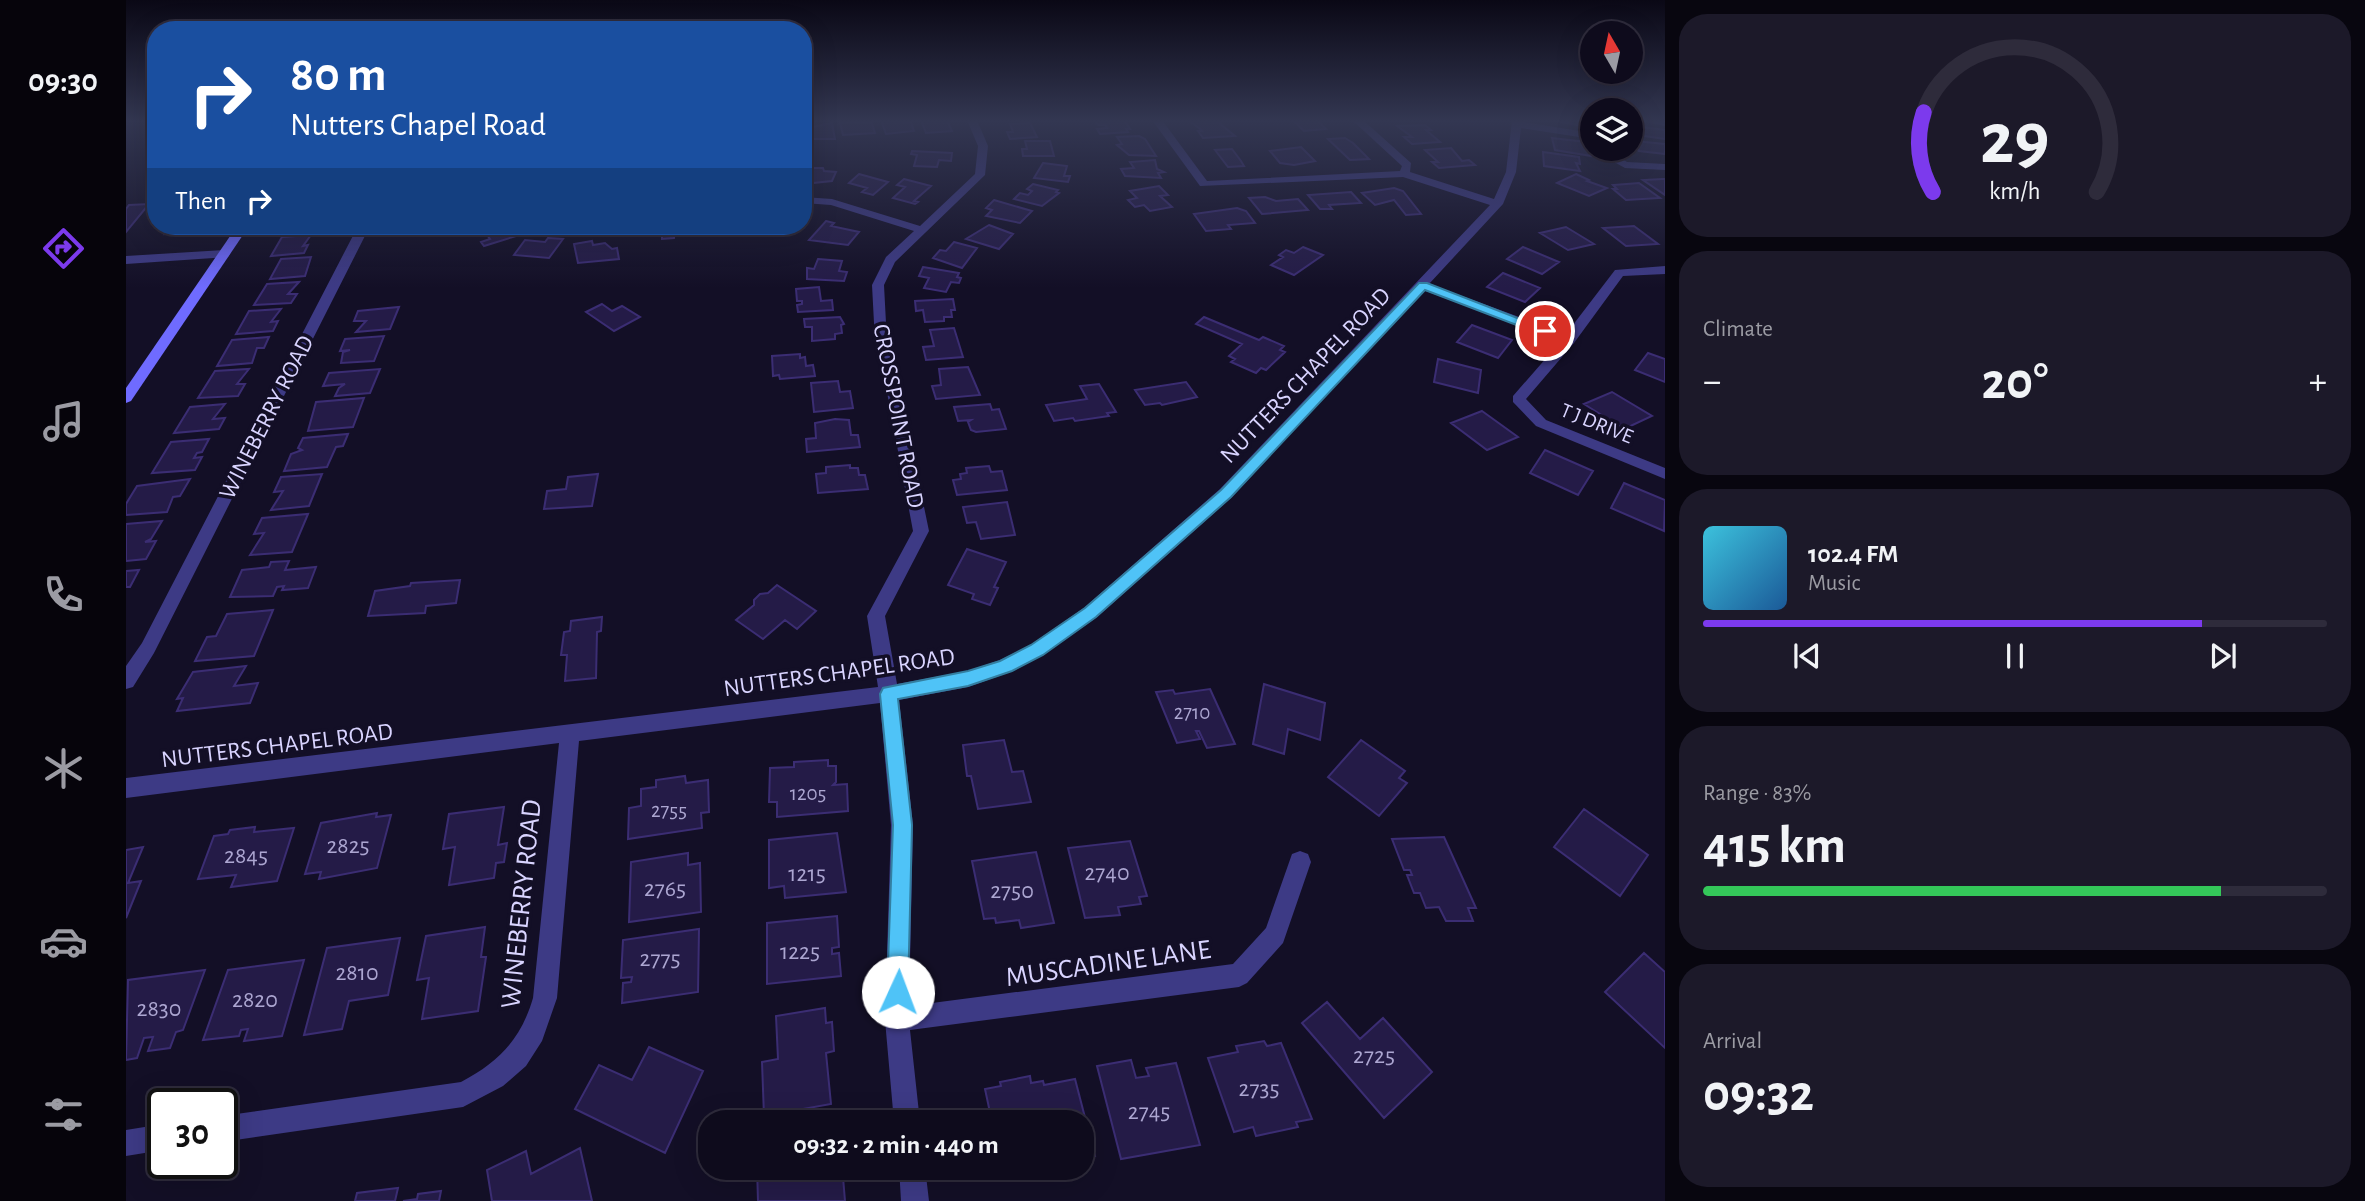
<!DOCTYPE html>
<html lang="en">
<head>
<meta charset="utf-8">
<style>
	:root { --surface:#0e0b1c; --page:#1c1929; --text:#f1f3f6; --muted:#9b9ba3; --line:#2e2b3b; --accent:#7c3aed }
	body { margin:0; font-family:"Alegreya Sans",sans-serif; background:var(--page); color:var(--text); height:100vh; display:flex; flex-direction:column; font-size:26px; white-space:nowrap }
	* { box-sizing:border-box; margin:0 }
	p { font-size:23px; color:var(--muted) }
	.icon { flex:none; width:38px; height:38px; fill:none; stroke:currentColor; stroke-width:2; stroke-linecap:round; stroke-linejoin:round }
	.map { position:relative; flex:1; overflow:hidden }
	.details { display:flex; flex-direction:column; gap:14px; padding:14px; background:#08060f; width:700px }
	.details>* { flex:none }
	.guide { position:absolute; left:21px; top:21px; width:665px; height:214px; border-radius:28px; box-shadow:0 7px 28px #0002,0 0 0 2px var(--line); background:#1a4fa0; color:#fff; overflow:hidden }
	.needle { width:46px; rotate:351deg }
	.buttons { position:absolute; left:1454px; top:21px; display:grid; gap:14px }
	.buttons a { display:grid; place-items:center; width:63px; height:63px; border-radius:50%; background:var(--surface); box-shadow:0 7px 28px #0002,0 0 0 2px var(--line); font-size:35px }
	.speed { position:absolute; left:21px; top:1088px; display:flex; gap:14px; font-size:35px; font-weight:700; text-align:center }
	.speed>* { display:grid; place-content:center; width:91px; height:91px; border-radius:50%; background:var(--surface); box-shadow:0 7px 28px #0002,0 0 0 2px var(--line); line-height:1 }
	.speed .limit { border:4px solid #111; border-radius:10px; background:#fff; color:#111 }
	.pin { position:absolute; display:grid; place-items:center; width:60px; height:60px; color:#fff; margin:-30px; border:4px solid #fff; border-radius:50%; box-shadow:0 2px 7px #0007 }
	.me { position:absolute; width:77px; margin:-38px; rotate:2deg; stroke-linejoin:round; filter:drop-shadow(0 0 5px #0008) }
	.turn { display:flex; align-items:center; gap:24px; height:147px; padding:0 28px; font-size:32px }
	.turn .icon { width:91px; height:91px; stroke-width:2.5 }
	.turn b { display:block; font-size:49px; line-height:60px }
	.then { display:flex; align-items:center; height:66px; padding:0 28px; background:#0003; gap:14px; font-size:26px }
	.big { font-size:52px; font-weight:600; line-height:1.1 }
	.details .tile { flex:1; display:flex; flex-direction:column; justify-content:center; gap:10px; min-width:0; padding:0 24px; border-radius:28px; background:var(--page) }
	.details .dial { align-items:center; gap:0 }
	.dial svg { height:182px; overflow:visible; fill:none; stroke:var(--line); stroke-width:7; stroke-linecap:round; text-anchor:middle }
	.dial text { fill:var(--text); stroke:none }
	.song { display:flex; align-items:center; gap:21px }
	.cover { width:84px; height:84px; border-radius:10px; background:linear-gradient(135deg,hsl(190 70% 55%),hsl(210 70% 35%)) }
	.played { height:7px; border-radius:4px; background:linear-gradient(90deg,var(--accent) 80%,var(--line) 80%) }
	.keys { display:flex; justify-content:space-around; direction:ltr }
	.heat { display:flex; justify-content:space-between; align-items:center; font-size:38px; direction:ltr }
	.charge { height:10px; border-radius:5px; background:linear-gradient(90deg,#34c759 83%,var(--line) 0) }
	.trip { position:absolute; left:572px; top:1110px; width:396px; height:70px; border-radius:28px; background:var(--surface); box-shadow:0 7px 28px #0002,0 0 0 2px var(--line); font-weight:600; line-height:70px; text-align:center }
	main { display:flex; flex:1; min-height:0 }
	.tabs { display:flex; flex-direction:column; width:126px; justify-content:space-around; align-items:center; background:#06040b; color:var(--muted) }
	.tabs .icon { width:49px; height:49px }
	.tabs .active { color:var(--accent) }
	.tabs b { font-size:32px; color:var(--text) }
	.map>svg:first-child { display:block }
</style>
</head>
<body>
<main>
<nav class="tabs">
<b>09:30</b>
<svg class="icon active" aria-label="directions" viewBox="0 0 24 24"><path d="M12 3l9 9-9 9-9-9zM9 14v-3h6M13 9l2 2-2 2"/></svg>
<svg class="icon" aria-label="music" viewBox="0 0 24 24"><path d="M9 18V5l10-2v13"/><circle cx="6" cy="18" r="3"/><circle cx="16" cy="16" r="3"/></svg>
<svg class="icon" aria-label="phone" viewBox="0 0 24 24"><path d="M5 4h4l2 5-3 2q2 4 5 5l2-3 5 2v4C11 20 4 13 5 4z"/></svg>
<svg class="icon" aria-label="climate" viewBox="0 0 24 24"><path d="M12 3v18M4 7l16 10M4 17L20 7"/></svg>
<svg class="icon" aria-label="car" viewBox="0 0 24 24"><path d="M5 17H2v-5l4-1 3-4h7l3 4 3 1v5h-3M9 17h6M6 11h13"/><circle cx="7" cy="17" r="2"/><circle cx="17" cy="17" r="2"/></svg>
<svg class="icon" aria-label="filters" viewBox="0 0 24 24"><path d="M4 7h16M4 17h16"/><circle cx="9" cy="7" r="2"/><circle cx="15" cy="17" r="2"/></svg>
</nav>
<div class="map">
<svg width="1539" height="1201" viewBox="0 0 1539 1201">
	<rect width="100%" height="100%" fill="#130f26"/>
	<path fill="#241b47" stroke="#3b2d73" stroke-width="2" d="M755 120 785 122 788 131 760 134Z
		M795 120H821L826 131 800 133Z
		M968 120H998L1004 129H1000L1002 132 974 134 971 129 981 128 979 125H972Z
		M1068 120H1102L1092 122 1109 136 1077 138 1072 131H1076L1074 129 1065 122Z
		M1167 120H1205V121H1192L1200 129 1178 131Z
		M1424 120H1464V123L1463 127Z
		M728 122 746 123 749 133 717 135 714 123Z
		M706 123 709 139H677V129Z
		M904 123 911 137 884 139 881 132H887L884 124Z
		M1299 125 1305 130H1300L1314 142 1286 144 1278 137H1286L1271 126Z
		M1508 126 1539 130V139L1511 135 1505 132Z
		M1013 136 1019 139 1030 156 1003 155 991 145 996 144 991 137Z
		M1219 138 1227 143 1243 159 1224 160 1202 139Z
		M1426 138 1460 142 1465 156 1429 150Z
		M899 141H924L928 156H897L896 149H901Z
		M1509 141 1539 144V154L1513 151 1505 143 1511 144Z
		M1175 147 1189 161 1168 165 1154 163 1144 151Z
		M1325 148 1336 161 1343 160 1349 165 1313 168 1306 162H1312L1299 150Z
		M1106 149 1115 161 1118 166 1102 167 1089 150Z
		M786 151 826 153 825 161 813 160 811 167 788 166 791 155 785 154Z
		M1417 152 1453 157 1454 164 1450 163 1454 171 1418 166Z
		M1029 160 1031 169 1038 172 1032 173 1035 178 999 176 995 169 1008 168 1004 162Z
		M917 163 941 166 938 176H944L942 182 908 178Z
		M682 168H697L698 171 710 172 706 181 677 184Z
		M733 174 762 182 747 195 736 192 741 188 723 183Z
		M1450 174 1463 180 1461 181 1481 188 1463 196 1431 183Z
		M778 179 805 186 788 201 792 202 789 204 767 198 779 187 771 185Z
		M1537 179H1539V195L1517 180Z
		M1513 183 1534 198 1500 200 1487 189H1491L1487 185Z
		M907 184 932 190 930 192 933 193 916 206 888 199 894 193 902 195 906 191 901 189Z
		M1033 186 1042 195 1034 196 1046 207 1024 211 1018 205 1009 207 1002 200 1011 198 1004 191Z
		M1268 188 1277 191 1295 214 1280 215 1268 200 1249 205 1236 193Z
		M1225 192 1235 203 1203 205 1206 209H1194L1182 195Z
		M1139 197 1150 201 1172 199 1182 210 1136 214 1123 198Z
		M868 200 906 211 894 223 860 216 866 210 860 208Z
		M23 204 0 232V209L3 205Z
		M1111 208 1120 211 1129 223 1102 225 1105 229 1080 231 1068 214Z
		M700 221 708 223 705 226 733 232 722 245 683 240Z
		M863 225 887 234 873 249 840 239Z
		M46 226H77L73 231 39 234Z
		M283 226H309L307 230 281 231Z
		M361 226 395 227 400 233 358 246 355 242 364 239 355 227Z
		M514 226H549L548 238 536 239V235L512 236Z
		M564 226H600V236L564 235Z
		M620 226H655L656 232 621 233Z
		M1508 226 1532 244 1500 246 1477 228Z
		M1440 227 1468 244 1442 250 1414 233Z
		M185 235 177 246 182 245 178 253 145 256 156 237Z
		M422 238 437 239 423 258 388 255 399 240 419 242Z
		M466 241 467 245 479 243 486 249 491 248 493 259 452 263 448 244Z
		M828 242 851 248 836 268 807 258 814 250 820 251Z
		M1177 247 1197 255 1168 275 1145 265 1157 257 1153 255 1160 250 1168 253Z
		M1397 247 1433 262 1416 274 1381 259Z
		M185 257 179 276 144 279 155 259Z
		M692 259 716 261 713 271 721 272 718 281 681 279V268L688 269Z
		M797 267 833 273 831 277 835 278 833 283 825 282 820 292 798 288 803 278 793 276Z
		M1377 273 1414 288 1399 302 1361 287Z
		M173 282 162 294H171L165 303 128 305 141 284Z
		M693 287 695 301 706 300 707 310 672 312 671 305 676 304V301H671L670 289Z
		M827 299 829 310H825L826 317H818V321L799 322 797 310 790 311 789 301Z
		M476 304 486 311 496 306 514 317 488 331 460 312Z
		M273 307 264 329 230 332 240 321H228L232 311Z
		M155 309 145 322 152 321 147 331 110 334 123 311Z
		M714 317 718 324 715 325 716 333 709 334V339L686 341V327H679L678 319Z
		M1078 317 1133 340 1137 337 1158 346 1154 350 1159 352 1140 370 1135 368 1130 373 1105 362 1109 359 1103 356 1116 344 1070 324Z
		M1346 325 1386 340 1372 358 1331 342Z
		M828 328 837 357 800 360 797 347 808 346 804 330Z
		M258 336 248 361 215 363 217 352 224 350 214 351 219 339Z
		M143 337 138 348H131L126 363 91 366 106 340Z
		M1522 353 1539 359V382L1509 370Z
		M674 354V358L679 357 680 366 687 365 689 376 654 379 653 375 647 376 646 356Z
		M1312 359 1355 370 1352 393 1308 382Z
		M842 367 854 395 810 399 806 386 815 385 813 369Z
		M123 369 111 384H119L112 396 72 398 89 371Z
		M254 369 244 393 209 396 213 388 219 384 197 386 203 373Z
		M712 381 714 392 724 391 727 408 688 412 685 383Z
		M1060 382 1071 397 1036 405 1034 403 1019 405 1009 390Z
		M973 384 990 412 981 413 983 416 949 421 947 418 928 421 920 405 961 399 954 386Z
		M1486 392 1526 416 1498 429 1458 404Z
		M238 398 227 427 182 431 190 402Z
		M99 404 87 419 99 418 93 429 48 433 64 407Z
		M864 404 866 410 873 409 880 429 850 432 845 430 842 422 845 420 832 421 828 407Z
		M1356 411 1392 437 1361 450 1325 423Z
		M709 419 723 420 725 435H732L734 447 681 452 680 439 690 438 689 423Z
		M222 434 217 446 210 447 201 467 158 471 165 454 176 450 172 448 177 438Z
		M83 439 76 452 71 453 68 458 76 457 69 470 26 473 45 442Z
		M1419 450 1467 471 1452 495 1404 473Z
		M724 465V468H732L733 475H739L742 489 692 493 690 474 700 473V467Z
		M863 466 865 472 876 471 881 490 831 495 827 480 835 479 834 474 841 473 840 468Z
		M196 474 183 506 145 510 157 491 148 492 155 477Z
		M472 474 466 506 418 509 421 491 440 489 442 477Z
		M64 479 54 496 47 497 41 512 0 515V504L11 486Z
		M1498 483 1539 500 1538 531 1485 508Z
		M881 502 889 535 855 539 850 522 841 523 837 507Z
		M182 514 166 552 124 555 138 533 128 534 136 518Z
		M36 521 25 539 19 542 30 541 20 559 0 561V524Z
		M841 549 880 562 868 587 872 588 864 605 846 599 848 594 822 585Z
		M163 561 159 570 190 567 182 588 156 590 158 586 151 587 147 596 104 597 116 570 143 567 145 562Z
		M13 570 4 587H0V571Z
		M334 580 330 603 300 606 299 613 242 616 249 591 284 586 285 583Z
		M651 585 690 611 671 629 659 620 637 639 610 620 628 605V600L634 594 642 593Z
		M147 610 128 656 69 661 81 637 90 636 101 614Z
		M476 617 475 631 471 632 470 678 439 681 441 655H435L438 632 444 631 445 621Z
		M120 666 108 686 132 683 124 703 51 711 57 698 51 699 67 672Z
		M1138 684 1199 703 1194 740 1162 729 1158 754 1127 744Z
		M1084 689 1109 744 1081 748 1073 731H1070L1074 739 1051 743 1030 692 1047 690 1049 694Z
		M878 740 886 772 897 771 905 802 852 809 845 776H841L837 745Z
		M1235 740 1279 771 1273 778 1281 783 1253 816 1202 777Z
		M702 760V766H710V782L707 785 721 784 722 811 651 817V802H643L644 768 668 767V762Z
		M559 776 560 783 582 780 583 812 575 813 576 828 502 839 503 808 515 806V789L530 787V780Z
		M378 807 372 845 381 843 378 862 370 863 368 878 323 885 329 847 317 849 323 814Z
		M1458 809 1522 855 1494 896 1428 847Z
		M251 813 250 817 265 815 251 868 193 879 195 872 179 874 195 823Z
		M129 827 128 832 168 828 151 881 105 887 110 875 72 879 88 836 102 834 104 830Z
		M711 833 720 892 659 898 658 886 643 888V840Z
		M1318 837 1350 908H1342L1347 921H1320L1313 907 1300 908 1294 893H1288L1281 875H1286L1284 870H1278L1266 839Z
		M1004 841 1021 896 1013 897 1015 904 992 907 994 915 959 918 942 848Z
		M17 847 2 883 15 881 0 918V850Z
		M910 852 928 923 895 928 893 920 870 923 869 918 858 919 846 861Z
		M562 853V865L574 863 575 912 503 922 505 862Z
		M711 916 713 947 706 948V954L713 953 715 976 641 984V923Z
		M359 927 355 957H360L352 1011 296 1019 303 978 291 980 300 936Z
		M573 929 572 992 496 1003 497 983 505 982 506 977 495 978 497 940Z
		M274 938 262 995 223 1001 216 1029 178 1035 201 948Z
		M1518 953 1539 972V1048L1479 992Z
		M178 960 156 1036 118 1041 122 1029 115 1030 113 1036 77 1040 102 970Z
		M79 970 57 1030 50 1032 44 1048 22 1051 27 1037 18 1038 11 1058 0 1060 2 980Z
		M1201 1002 1234 1039 1257 1018 1306 1072 1258 1118 1176 1023Z
		M699 1008 700 1023 706 1022 708 1051 700 1053 705 1104 638 1116 636 1062 652 1059 650 1016Z
		M1138 1041 1141 1046 1155 1043 1186 1119 1170 1122 1172 1127 1130 1136 1127 1127 1108 1132 1082 1058 1112 1052 1110 1046Z
		M523 1047 577 1071 539 1153 449 1109 473 1065 506 1080Z
		M1005 1060 1010 1078 1023 1076 1020 1068 1050 1063 1074 1145 995 1159 971 1066Z
		M904 1076 905 1083 917 1081 918 1085 949 1079 969 1156 956 1159V1122H866L859 1089 875 1086 874 1082Z
		M454 1148 466 1201H366L361 1170 400 1151 405 1174Z
		M631 1167H716V1170L708 1171 709 1178 717 1177 719 1201H632Z
		M272 1188 269 1201H229L231 1193Z
		M315 1191 313 1201H277L291 1199 292 1194Z"/>
	<g fill="none" stroke-linecap="round" stroke-linejoin="round">
		<path fill="#3d3a85" fill-rule="evenodd" d="M841 120H851L862 146 859 175 769 262 758 285 760 323 803 531 759 616 771 684 842 671 874 660 905 645 959 607 1094 489 1364 205 1277 177 1074 186 1026 120H1036L1081 181 1274 171 1276 166 1226 120H1237L1285 163 1284 172 1368 199 1380 172 1386 120 1466 133V139L1395 128 1390 172 1377 204 1303 284 1440 334 1489 270 1539 266V274L1497 276 1448 343 1400 399 1420 420 1539 468V479L1410 426 1387 402V396L1435 341 1297 290 1106 497 971 617 917 655 887 671 842 687 773 700 787 825 783 1006 1107 964 1140 928 1166 854 1174 851 1182 854 1185 862 1157 943 1121 983 1113 987 784 1030 794 1122H768L759 1020 765 825 754 703 453 741 431 998 416 1041 400 1066 377 1086 337 1107 96 1142V1116L335 1082C373 1062 395 1039 407 998L433 743 0 798V778L752 687 741 616 787 531 748 323 746 285 760 257 788 231 705 205 677 203V197L706 199 794 226 849 174 852 146Z
			M1517 120H1539V126L1519 122Z
			M1479 149H1489L1490 155 1501 162 1539 164V170L1499 168 1481 158Z
			M232 226H244L28 653 7 687 0 689V666L16 643Z
			M98 250 104 254 102 257 0 264V256Z
			M37 1124V1150L0 1156V1130Z
			M773 1167H799L803 1201H775Z"/>
		<path fill="#6f6bff" fill-rule="evenodd" d="M111 226H123L5 401 0 403V388Z"/>
	</g>
	<linearGradient id="sky" x2="0" y2="1"><stop stop-color="#0a0815"/><stop offset="0.42" stop-color="#333752"/><stop offset="1" stop-color="#333752" stop-opacity="0"/></linearGradient>
	<rect width="1539" height="288" fill="url(#sky)"/>
	<path fill="#4fc3f7" stroke="#337fa1" stroke-width="2" d="M1293 283H1301L1425 331 1414 334 1299 290 1105 497 970 617 917 655 886 671 842 686 772 699 786 825 782 992 779 1000 772 1003 764 1000 761 992 767 825 754 694 757 688 842 671 874 661 905 645 959 608 1095 490Z"/>
	<g text-anchor="middle" stroke-width="7" stroke-linejoin="round" paint-order="stroke">
		<g font-size="21" fill="#d9d4ff" stroke="#130f26">
			<text transform="translate(1471 423) rotate(22)" y="7">T J DRIVE</text>
		</g>
		<g font-size="21" fill="#aca6d1">
			<text x="1066" y="719">2710</text>
			<text x="682" y="800">1205</text>
			<text x="543" y="817">2755</text>
		</g>
		<g font-size="24" fill="#d9d4ff" stroke="#130f26">
			<text transform="translate(1179 375) rotate(-46)" y="8">NUTTERS CHAPEL ROAD</text>
			<text transform="translate(773 416) rotate(79)" y="8">CROSSPOINT ROAD</text>
			<text transform="translate(140 417) rotate(-63)" y="8">WINEBERRY ROAD</text>
			<text transform="translate(713 672) rotate(-8)" y="8">NUTTERS CHAPEL ROAD</text>
			<text transform="translate(151 745) rotate(-7)" y="8">NUTTERS CHAPEL ROAD</text>
		</g>
		<g font-size="24" fill="#aca6d1">
			<text x="222" y="853">2825</text>
			<text x="120" y="863">2845</text>
			<text x="981" y="880">2740</text>
			<text x="681" y="881">1215</text>
			<text x="539" y="896">2765</text>
			<text x="886" y="898">2750</text>
			<text x="674" y="959">1225</text>
			<text x="534" y="966">2775</text>
			<text x="231" y="980">2810</text>
			<text x="129" y="1007">2820</text>
			<text x="33" y="1016">2830</text>
			<text x="1248" y="1063">2725</text>
			<text x="1133" y="1096">2735</text>
			<text x="1023" y="1119">2745</text>
		</g>
		<g font-size="28" fill="#d9d4ff" stroke="#130f26">
			<text transform="translate(394 904) rotate(-84)" y="10">WINEBERRY ROAD</text>
			<text transform="translate(982 962) rotate(-8)" y="10">MUSCADINE LANE</text>
		</g>
	</g>
</svg>
<div class="buttons">
<a><svg class="needle" viewBox="-14 -14 28 28"><path d="M0-13l5 13h-10z" fill="#e53935"/><path d="M0 13l5-13h-10z" fill="#9b9ba3"/></svg></a>
<a><svg class="icon" aria-label="layers" viewBox="0 0 24 24"><path d="M12 4l9 5-9 5-9-5zM3 14l9 5 9-5"/></svg></a>
</div>
<div class="speed"><div class="limit">30</div></div>
<div class="pin" style="left:1419px;top:331px;background:#d93025"><svg class="icon" aria-label="arrive" viewBox="0 0 24 24"><path d="M6 21V4h12l-3 4 3 4H6"/></svg></div>
<svg class="me" style="left:772px;top:992px" viewBox="-20 -20 40 40"><circle r="19" fill="#fff"/><path d="M0-13L10 11 0 6-10 11z" fill="#4fc3f7"/></svg>
<div class="trip">09:32 · 2 min · 440 m</div>
<div class="guide">
<div class="turn"><svg class="icon" aria-label="right" viewBox="0 0 24 24"><path d="M7 20v-9h11M14 6l5 5-5 5"/></svg><div><b>80 m</b>Nutters Chapel Road</div></div>
<div class="then">Then<svg class="icon" aria-label="right" viewBox="0 0 24 24"><path d="M7 20v-9h11M14 6l5 5-5 5"/></svg></div>
</div>
</div>
<section class="details">
<div class="tile dial"><svg viewBox="0 0 100 80">
<path d="M14 69A42 42 0 1 1 86 69"/>
<path d="M14 69A42 42 0 0 1 10 34" stroke="#7c3aed"/>
<text x="50" y="56" font-size="32" font-weight="700">29</text>
<text x="50" y="72" font-size="11">km/h</text>
</svg></div>
<div class="tile"><p>Climate</p>
<div class="heat"><a>−</a><b class="big">20°</b><a>+</a></div>
</div>
<div class="tile">
<div class="song"><i class="cover"></i><div><b>102.4 FM</b><p>Music</p></div></div>
<div class="played"></div>
<div class="keys"><svg class="icon" aria-label="previous" viewBox="0 0 24 24"><path d="M18 5L8 12l10 7zM5 5v14"/></svg><svg class="icon" aria-label="pause" viewBox="0 0 24 24"><path d="M8 5v14M16 5v14"/></svg><svg class="icon" aria-label="next" viewBox="0 0 24 24"><path d="M6 5l10 7-10 7zM19 5v14"/></svg></div>
</div>
<div class="tile"><p>Range · 83%</p><b class="big">415 km</b><div class="charge"></div></div>
<div class="tile"><p>Arrival</p><b class="big">09:32</b></div>
</section>
</main>
</body>
</html>
